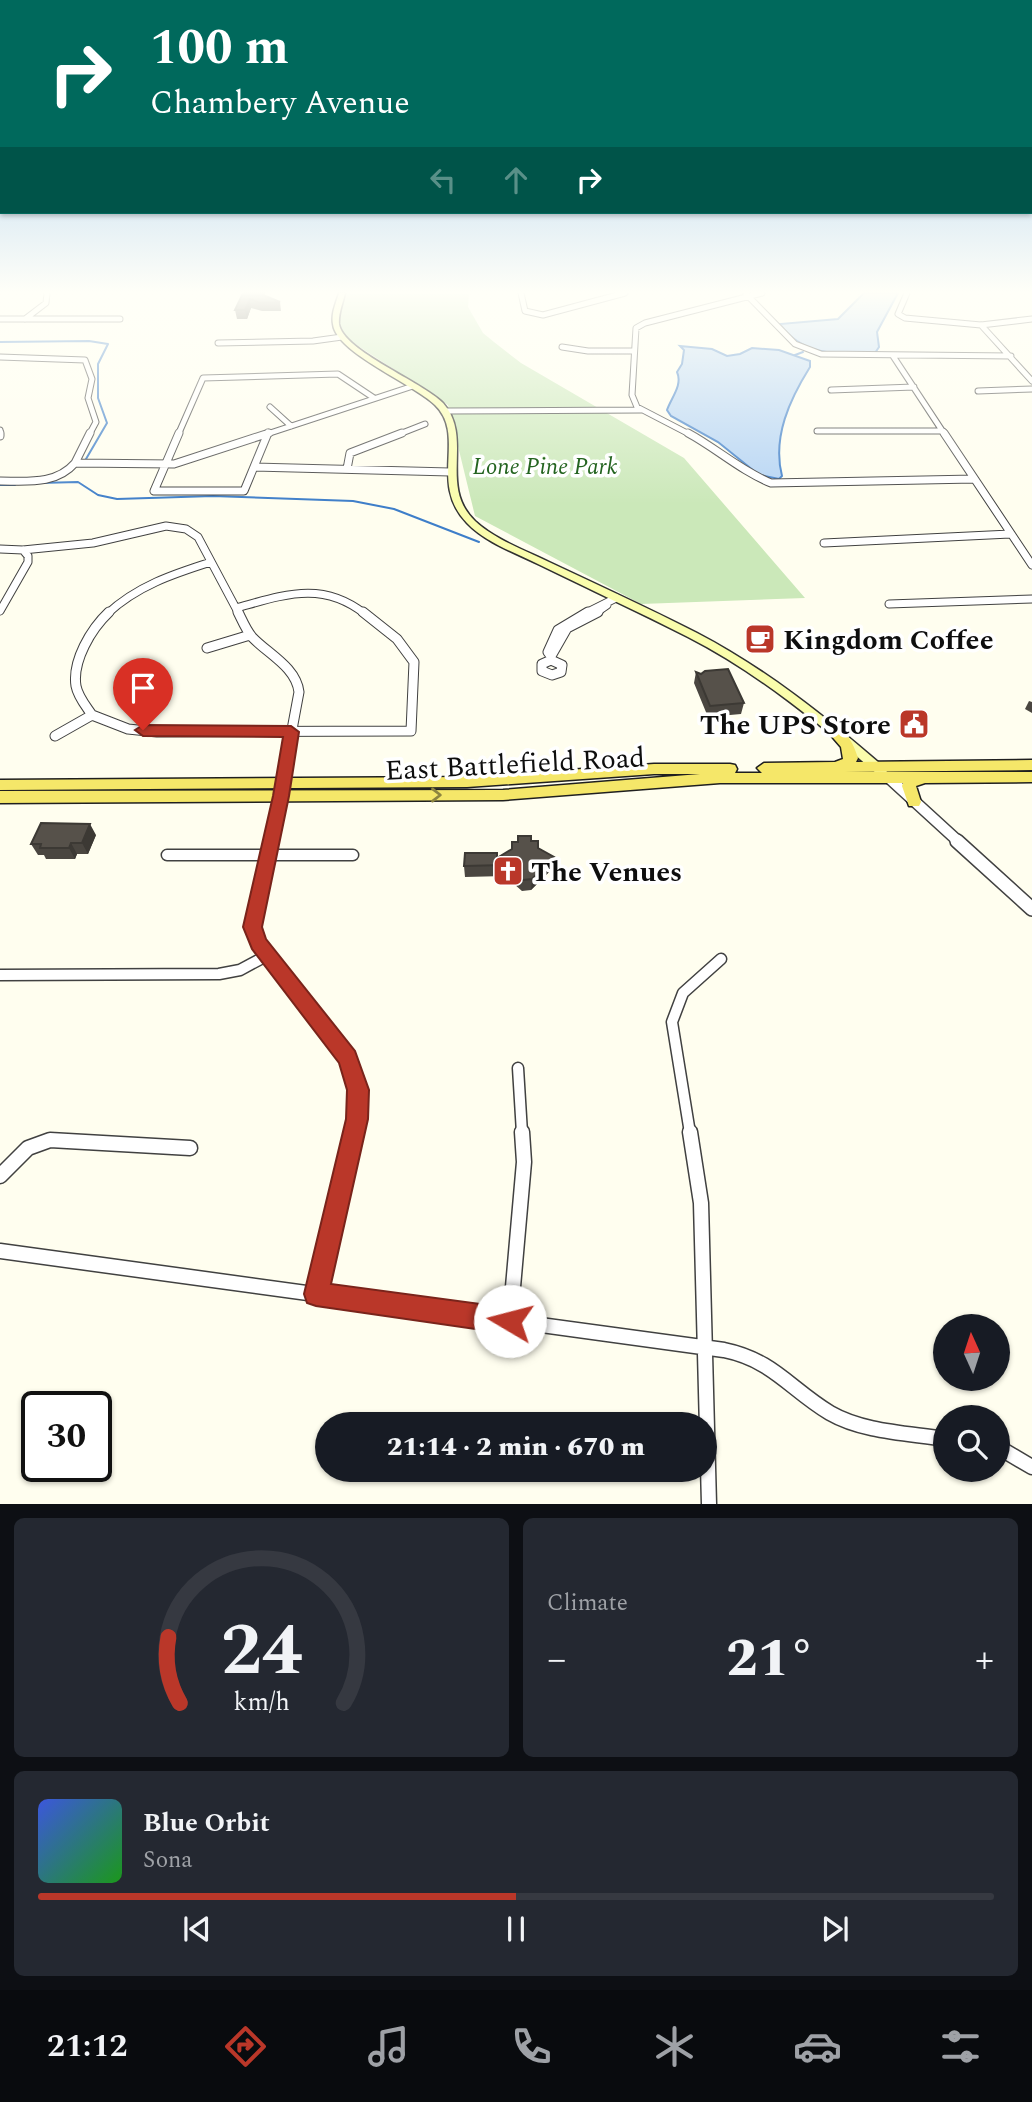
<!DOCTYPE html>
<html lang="en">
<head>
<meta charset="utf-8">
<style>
	:root { --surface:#171b24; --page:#242831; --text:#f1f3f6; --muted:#9ea1a6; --line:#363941; --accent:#ba3729 }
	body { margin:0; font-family:Spectral,serif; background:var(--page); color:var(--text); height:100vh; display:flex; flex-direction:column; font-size:26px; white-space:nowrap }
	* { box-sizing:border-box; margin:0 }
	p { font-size:23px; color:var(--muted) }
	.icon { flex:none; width:38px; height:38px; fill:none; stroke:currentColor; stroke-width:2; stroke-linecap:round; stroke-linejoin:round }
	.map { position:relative; height:1504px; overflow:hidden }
	.details { display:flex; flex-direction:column; gap:14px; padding:14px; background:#0d0f14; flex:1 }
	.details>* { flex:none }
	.banner { position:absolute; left:0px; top:0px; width:1032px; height:214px; box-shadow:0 2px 5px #0004; background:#00695c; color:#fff; overflow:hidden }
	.needle { width:46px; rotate:357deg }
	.controls { position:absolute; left:933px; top:1314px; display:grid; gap:14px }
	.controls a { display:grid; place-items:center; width:77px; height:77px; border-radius:50%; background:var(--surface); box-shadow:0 2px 5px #0004; font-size:35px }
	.speed { position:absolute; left:21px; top:1391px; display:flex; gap:14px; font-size:35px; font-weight:700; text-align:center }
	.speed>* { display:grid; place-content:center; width:91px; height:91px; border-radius:50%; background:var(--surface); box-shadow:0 2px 5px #0004; line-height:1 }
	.speed .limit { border:4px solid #111; border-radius:10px; background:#fff; color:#111 }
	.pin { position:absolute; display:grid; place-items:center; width:60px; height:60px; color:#fff; margin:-72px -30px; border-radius:50% 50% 50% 0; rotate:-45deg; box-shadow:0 0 7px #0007 }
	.pin .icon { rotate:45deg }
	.me { position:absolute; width:77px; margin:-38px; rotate:278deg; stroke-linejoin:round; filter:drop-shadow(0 0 5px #0008) }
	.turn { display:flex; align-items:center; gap:24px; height:147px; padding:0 35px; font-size:32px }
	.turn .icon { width:91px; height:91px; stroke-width:2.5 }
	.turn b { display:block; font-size:49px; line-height:60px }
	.lanes { display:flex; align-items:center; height:66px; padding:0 35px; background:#0003; justify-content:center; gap:35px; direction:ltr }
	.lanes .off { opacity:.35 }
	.big { font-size:52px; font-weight:800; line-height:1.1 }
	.details .tile { flex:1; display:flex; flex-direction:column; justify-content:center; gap:10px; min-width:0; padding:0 24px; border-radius:10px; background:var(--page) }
	.details .dial { align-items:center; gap:0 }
	.dial svg { height:182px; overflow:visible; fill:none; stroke:var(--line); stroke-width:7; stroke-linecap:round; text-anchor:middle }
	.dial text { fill:var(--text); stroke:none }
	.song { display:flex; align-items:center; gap:21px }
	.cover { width:84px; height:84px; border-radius:10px; background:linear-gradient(135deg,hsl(230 70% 55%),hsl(120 70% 35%)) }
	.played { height:7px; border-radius:4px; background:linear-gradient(90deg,var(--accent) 50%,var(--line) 50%) }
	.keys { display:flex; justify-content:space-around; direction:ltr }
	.heat { display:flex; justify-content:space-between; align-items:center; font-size:38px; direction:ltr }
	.details .tiles { flex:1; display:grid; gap:14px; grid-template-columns:1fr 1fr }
	.tile:last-child { grid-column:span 2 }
	.trip { position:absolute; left:315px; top:1412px; width:402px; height:70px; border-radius:35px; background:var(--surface); box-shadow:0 2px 5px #0004; font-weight:800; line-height:70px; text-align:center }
	.menu { display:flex; height:112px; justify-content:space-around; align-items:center; background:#090b0e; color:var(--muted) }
	.menu .icon { width:49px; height:49px }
	.menu .current { color:var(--accent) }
	.menu b { font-size:32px; color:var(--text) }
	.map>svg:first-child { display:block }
</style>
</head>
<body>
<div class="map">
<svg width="1032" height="1504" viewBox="0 0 1032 1504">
	<rect width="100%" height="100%" fill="#fffeef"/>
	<path fill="#cbe8b9" d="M345 293H469L468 307 483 333 494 342 521 363 684 458 805 598 641 604 475 516 448 405 346 338 338 325Z"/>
	<path fill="#b5d4f4" stroke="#3e7ec9" stroke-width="2" d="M864 293H898L877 332 879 347 875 353C839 354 803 357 780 324L838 319Z
		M680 346 712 349 727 356 740 354 752 348 779 350 810 361V367C790 399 772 437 782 476L779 479 759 475 718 442 671 416 667 410C671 398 683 385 677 372L682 364 684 350Z"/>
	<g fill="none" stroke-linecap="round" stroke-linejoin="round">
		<path stroke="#3e7ec9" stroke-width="2" d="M0 342 89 341 108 344 98 364V398L107 423 86 459
			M795 355 803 352
			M39 483 78 482 98 495 117 499 213 496 353 501 394 509 479 542
			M0 485H15"/>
		<g stroke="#414141" stroke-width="7">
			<path id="minor-far4" d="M521 293 525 311 543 315 625 293
				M907 293 898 314 905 318 981 325 1032 319
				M746 294 795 344 821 354 1011 356
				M0 319H120
				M25 319 46 303 47 293
				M981 325 1032 381
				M218 343 313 341 342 337
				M562 347 588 351H633
				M893 356 945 435
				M0 357 85 360 92 379 88 398 96 422 89 435
				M831 390 914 387
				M978 391 1032 389
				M270 407 291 426
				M446 411 641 410
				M0 430V435
				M817 431H943
				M178 435 203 378 338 374 374 398
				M264 435 413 386
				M397 435 425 424
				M691 435 637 407 632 395 636 328 645 323 762 293"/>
		</g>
		<g stroke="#414141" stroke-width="9">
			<path id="minor-far3" d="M0 433V436
				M179 433 154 491H244L268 433
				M688 433C716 448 741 471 771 483L974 479
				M944 433 1032 565
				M75 463 90 433
				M254 467 450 472
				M347 469 350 453 402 433
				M0 481C27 481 56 485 75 463L174 464 269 433
				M824 543 1010 534
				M0 549 23 550 93 543 166 526 186 529 198 537 239 614
				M889 604 1032 599
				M236 608C284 595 322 580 365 614
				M0 611 28 562V556L23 550
				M107 614C137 586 173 574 211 562
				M584 614 616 598
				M594 614 607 605"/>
		</g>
		<g stroke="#414141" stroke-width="11">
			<path id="minor-far2" d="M238 612C242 620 246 630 252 637 268 654 296 667 299 692L271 842
				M588 612 558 630 548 652 551 656 567 628 598 612
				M207 648 250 635
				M551 660 562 665 561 672 552 675 542 671V664Z
				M92 715 128 729 157 732 411 731 414 662 397 639 363 612
				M92 715C86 706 78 697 76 686 72 661 91 629 109 612
				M55 736 92 715"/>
		</g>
		<g stroke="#414141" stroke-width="13">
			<path id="minor-far1" d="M271 841 252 927 259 943C285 976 346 1042 356 1080 361 1095 357 1118 354 1133
				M167 855H353
				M0 975 219 974 240 970 268 955
				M518 1068 522 1133
				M690 1133 672 1022 683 993 721 959"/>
		</g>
		<g stroke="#414141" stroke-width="17">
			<path id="minor" d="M690 1132 701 1203 709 1504
				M0 1176 28 1148 50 1140 190 1148
				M0 1251 724 1350C773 1360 790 1389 830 1413 863 1432 907 1433 945 1439
				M316 1294 354 1132
				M510 1321 524 1162 522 1132
				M998 1447 1032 1467"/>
		</g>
		<g stroke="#414141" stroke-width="13">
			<path id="tertiary-far1" d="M889 778 959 842"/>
		</g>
		<g stroke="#414141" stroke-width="16">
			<path id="tertiary" d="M957 841 1032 909"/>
		</g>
		<g stroke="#303030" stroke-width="3">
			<path id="secondary" d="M339 293H345C343 303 338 314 339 324 343 351 423 382 443 403 474 438 438 486 475 521 496 540 524 550 549 562 598 585 648 608 697 633 766 669 826 717 885 768L887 771 885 774H877C818 722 758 673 688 637 639 612 589 589 540 565 516 553 486 543 467 523 428 483 467 436 435 405 414 384 336 353 333 324 331 314 336 303 339 293Z"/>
		</g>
		<g stroke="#1f1f1f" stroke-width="3">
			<path id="primary" d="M835 727C848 732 854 745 858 758L856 762 1032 760V770L845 772H1032V782L925 783 916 786 921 802 919 806H909L902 786 903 783H720L503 800 0 803V791L503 790 700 774H654L467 787 0 790V780L467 777 654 764H730L735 765 737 769 735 773H762L757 768 764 763 835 762 843 759 841 747 828 732Z"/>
		</g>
		<use href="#minor-far4" stroke="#fff" stroke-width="5"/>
		<use href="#minor-far3" stroke="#fff" stroke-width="7"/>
		<use href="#minor-far2" stroke="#fff" stroke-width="9"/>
		<use href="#minor-far1" stroke="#fff" stroke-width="10"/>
		<use href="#minor" stroke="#fff" stroke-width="14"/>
		<use href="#tertiary-far1" stroke="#fff" stroke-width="10"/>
		<use href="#tertiary" stroke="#fff" stroke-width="13"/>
		<use href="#secondary" fill="#fafdac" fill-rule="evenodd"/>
		<use href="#primary" fill="#f5e769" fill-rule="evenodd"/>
	</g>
	<path fill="#4a4640" d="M244 293H265V296L280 302 281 311H262L251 308 247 319H237L235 310Z
		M696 672 701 674 744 703 741 714 708 717 694 683Z
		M1029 701 1032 702V713L1025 709Z
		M96 835 88 854H77L75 859H46L44 855H38L31 844Z
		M531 841 538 848 553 868 531 890 522 891 505 876 465 877 464 866 497 858 512 849 518 842Z"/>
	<path fill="#3c3934" d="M250 299 251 308 247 319 245 310Z
		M90 824 96 835 88 854 82 843Z
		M71 843 77 854 75 859 69 848Z
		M554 857 553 868 531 890 532 879Z"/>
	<path fill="#56514a" stroke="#3c3934" stroke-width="2" d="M244 293H264L263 295 280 302 260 303 250 299 245 310H235L242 295Z
		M728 669 744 703 710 706 696 672 701 674 705 671Z
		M41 823 90 824 82 843H71L69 848H40L41 844H31Z
		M518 836H531V841H538V848L554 857 532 879 523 880 505 865 464 866 465 853H497V858L512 849V842H518Z"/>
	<defs><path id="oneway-chevron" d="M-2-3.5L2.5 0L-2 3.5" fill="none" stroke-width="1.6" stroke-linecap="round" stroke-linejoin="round" transform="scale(1.75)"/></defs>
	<use stroke="#8d8540" href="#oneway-chevron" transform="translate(436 795)"/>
	<linearGradient id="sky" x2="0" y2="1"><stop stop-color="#93c1ed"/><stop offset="0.58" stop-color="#fffff8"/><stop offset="1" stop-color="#fffff8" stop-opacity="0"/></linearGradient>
	<rect width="1032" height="504" fill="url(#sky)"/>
	<path fill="#ba3729" stroke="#79241b" stroke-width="2" d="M143 725 291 726 299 732 289 796 262 927 266 939 355 1051 369 1090 368 1119 331 1284 510 1308 519 1312 523 1321 519 1330 510 1334 316 1306 307 1303 304 1294 346 1119 347 1090 339 1063 252 949 243 927 273 796 283 737 143 736 135 730Z"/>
	<defs>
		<g id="cafe-square" transform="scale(1.575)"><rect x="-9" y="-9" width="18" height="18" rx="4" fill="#ba3729" stroke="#fff"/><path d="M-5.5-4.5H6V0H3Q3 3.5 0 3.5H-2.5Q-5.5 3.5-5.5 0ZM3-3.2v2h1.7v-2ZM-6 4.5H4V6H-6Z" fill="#fff"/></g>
		<g id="civic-square" transform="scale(1.575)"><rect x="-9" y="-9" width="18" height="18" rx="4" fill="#ba3729" stroke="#fff"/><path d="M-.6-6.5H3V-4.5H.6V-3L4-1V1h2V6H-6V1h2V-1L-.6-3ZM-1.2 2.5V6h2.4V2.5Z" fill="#fff"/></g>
		<g id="church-square" transform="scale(1.575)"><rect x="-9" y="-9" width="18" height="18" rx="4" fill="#ba3729" stroke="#fff"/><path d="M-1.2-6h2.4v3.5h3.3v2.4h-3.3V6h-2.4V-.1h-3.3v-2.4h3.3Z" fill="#fff"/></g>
	</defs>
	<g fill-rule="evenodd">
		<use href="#cafe-square" x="760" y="639"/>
		<use href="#civic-square" x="914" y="724"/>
		<use href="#church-square" x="508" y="871"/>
	</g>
	<g text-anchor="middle" stroke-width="7" stroke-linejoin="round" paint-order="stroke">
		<g font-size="23" font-style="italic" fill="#246420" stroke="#fff">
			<text x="545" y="474">Lone Pine Park</text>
		</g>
		<g font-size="28" font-weight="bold" fill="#0e0e0e" stroke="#fff" text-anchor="start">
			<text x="783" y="649">Kingdom Coffee</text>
			<text x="891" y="734" text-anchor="end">The UPS Store</text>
			<text x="531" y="881">The Venues</text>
		</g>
		<g font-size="28" fill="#0e0e0e" stroke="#fff">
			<text transform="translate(515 763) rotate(-3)" y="10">East Battlefield Road</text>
		</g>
	</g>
</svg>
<div class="controls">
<a><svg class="needle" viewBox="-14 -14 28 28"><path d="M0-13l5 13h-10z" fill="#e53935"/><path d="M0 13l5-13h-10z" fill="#9ea1a6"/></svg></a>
<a><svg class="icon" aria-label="search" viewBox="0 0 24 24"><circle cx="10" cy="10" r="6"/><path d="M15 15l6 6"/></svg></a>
</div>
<div class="speed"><div class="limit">30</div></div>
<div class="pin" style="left:143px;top:730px;background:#d93025"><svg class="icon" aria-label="arrive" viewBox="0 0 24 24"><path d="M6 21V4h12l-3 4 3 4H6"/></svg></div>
<svg class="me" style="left:510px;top:1321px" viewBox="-20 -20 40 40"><circle r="19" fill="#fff"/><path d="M0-13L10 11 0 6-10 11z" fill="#ba3729"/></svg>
<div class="trip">21:14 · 2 min · 670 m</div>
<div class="banner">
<div class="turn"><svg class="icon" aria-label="right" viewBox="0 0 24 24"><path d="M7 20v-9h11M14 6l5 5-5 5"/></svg><div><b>100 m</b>Chambery Avenue</div></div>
<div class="lanes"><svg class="icon off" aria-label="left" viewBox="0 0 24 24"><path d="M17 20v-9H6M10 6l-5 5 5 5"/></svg><svg class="icon off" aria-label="ahead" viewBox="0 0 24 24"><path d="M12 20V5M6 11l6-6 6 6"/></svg><svg class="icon" aria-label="right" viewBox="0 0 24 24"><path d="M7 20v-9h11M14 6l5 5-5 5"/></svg></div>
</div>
</div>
<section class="details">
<div class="tiles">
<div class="tile dial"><svg viewBox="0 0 100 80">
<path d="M14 69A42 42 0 1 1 86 69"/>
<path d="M14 69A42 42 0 0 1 9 40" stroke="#ba3729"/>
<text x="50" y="56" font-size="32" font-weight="700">24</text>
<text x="50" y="72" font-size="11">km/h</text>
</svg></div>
<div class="tile"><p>Climate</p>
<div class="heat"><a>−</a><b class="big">21°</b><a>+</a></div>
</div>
<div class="tile">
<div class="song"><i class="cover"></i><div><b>Blue Orbit</b><p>Sona</p></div></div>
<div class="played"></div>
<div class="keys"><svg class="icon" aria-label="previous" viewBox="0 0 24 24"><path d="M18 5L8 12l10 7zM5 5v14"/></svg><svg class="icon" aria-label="pause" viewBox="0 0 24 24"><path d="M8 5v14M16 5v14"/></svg><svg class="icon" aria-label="next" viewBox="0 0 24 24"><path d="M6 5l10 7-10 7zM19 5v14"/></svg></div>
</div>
</div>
</section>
<nav class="menu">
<b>21:12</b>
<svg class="icon current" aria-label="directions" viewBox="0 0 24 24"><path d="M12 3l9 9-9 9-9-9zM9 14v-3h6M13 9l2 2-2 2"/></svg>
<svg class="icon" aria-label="music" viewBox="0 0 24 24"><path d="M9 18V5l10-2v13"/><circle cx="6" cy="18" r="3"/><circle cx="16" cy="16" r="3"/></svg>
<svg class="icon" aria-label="phone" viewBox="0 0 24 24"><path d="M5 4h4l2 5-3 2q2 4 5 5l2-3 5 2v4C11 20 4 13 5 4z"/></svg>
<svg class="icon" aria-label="climate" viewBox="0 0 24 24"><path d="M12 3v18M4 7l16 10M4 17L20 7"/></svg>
<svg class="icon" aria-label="car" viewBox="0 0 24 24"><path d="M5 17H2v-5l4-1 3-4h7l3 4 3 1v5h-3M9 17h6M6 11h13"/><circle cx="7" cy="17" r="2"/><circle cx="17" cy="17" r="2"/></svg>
<svg class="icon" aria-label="filters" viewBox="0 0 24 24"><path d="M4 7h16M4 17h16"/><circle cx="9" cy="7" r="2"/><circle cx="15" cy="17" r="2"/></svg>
</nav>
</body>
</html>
